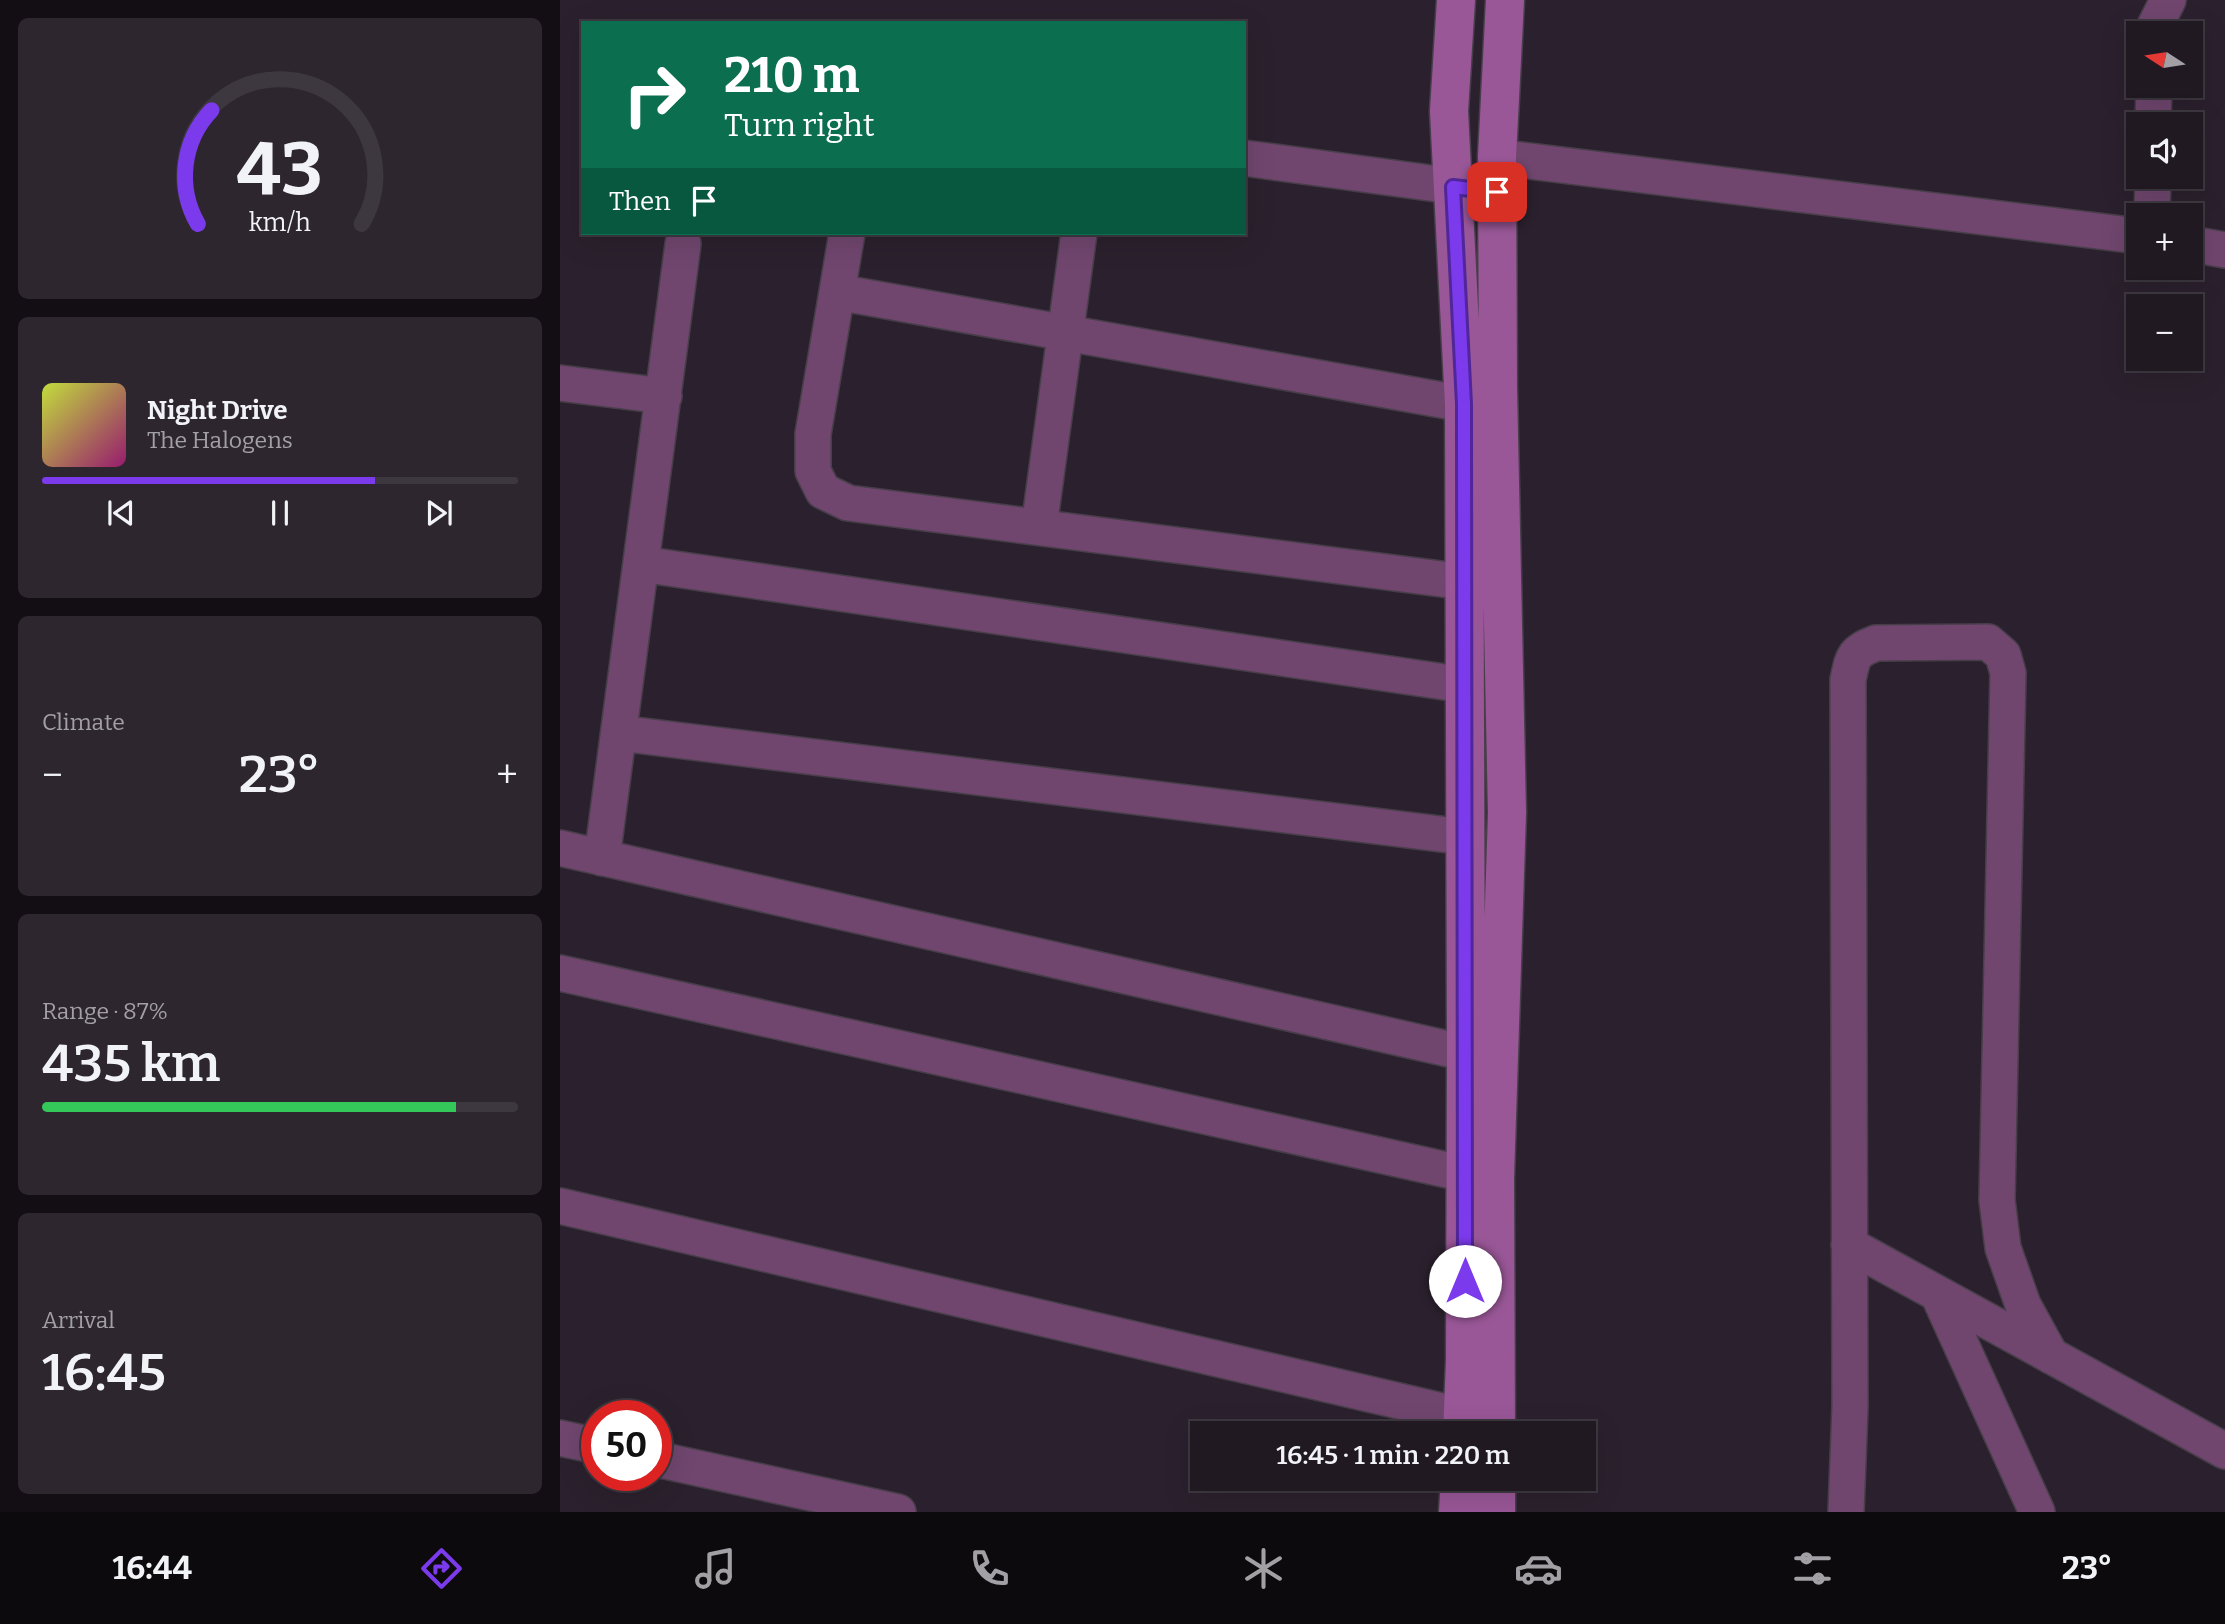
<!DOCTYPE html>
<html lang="en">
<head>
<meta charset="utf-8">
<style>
	:root { --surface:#201922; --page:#2d262f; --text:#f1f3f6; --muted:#a2a0a5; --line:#3d3840; --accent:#7c3aed }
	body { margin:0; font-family:Bitter,serif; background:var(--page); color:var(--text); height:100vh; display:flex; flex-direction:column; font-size:26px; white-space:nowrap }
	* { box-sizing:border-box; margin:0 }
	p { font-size:23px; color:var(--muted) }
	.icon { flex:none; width:38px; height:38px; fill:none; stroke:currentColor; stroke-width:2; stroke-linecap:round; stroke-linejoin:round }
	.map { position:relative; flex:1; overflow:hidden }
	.details { display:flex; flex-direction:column; gap:18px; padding:18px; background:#120e13; width:560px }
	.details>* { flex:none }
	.hud { position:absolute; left:21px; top:21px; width:665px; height:214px; border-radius:0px; box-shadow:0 7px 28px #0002,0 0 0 2px var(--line); background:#0b6e4f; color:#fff; overflow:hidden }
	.needle { width:46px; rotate:282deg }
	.buttons { position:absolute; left:1566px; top:21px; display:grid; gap:14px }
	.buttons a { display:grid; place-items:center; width:77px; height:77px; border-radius:0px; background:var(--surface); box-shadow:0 7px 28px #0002,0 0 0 2px var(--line); font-size:35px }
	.speed { position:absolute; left:21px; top:1400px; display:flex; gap:14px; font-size:35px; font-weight:700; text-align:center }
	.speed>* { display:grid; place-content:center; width:91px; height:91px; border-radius:50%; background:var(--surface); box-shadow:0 7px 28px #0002,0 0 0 2px var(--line); line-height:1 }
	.speed .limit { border:10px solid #d22; background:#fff; color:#111 }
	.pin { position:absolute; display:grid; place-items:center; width:60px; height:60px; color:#fff; margin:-30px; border-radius:14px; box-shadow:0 4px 10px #0006 }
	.me { position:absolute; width:77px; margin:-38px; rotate:0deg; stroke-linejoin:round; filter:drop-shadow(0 0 5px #0008) }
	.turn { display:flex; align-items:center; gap:24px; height:147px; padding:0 28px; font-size:32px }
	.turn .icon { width:91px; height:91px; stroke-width:2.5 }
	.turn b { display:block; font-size:49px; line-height:60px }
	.then { display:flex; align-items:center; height:66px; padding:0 28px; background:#0003; gap:14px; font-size:26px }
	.big { font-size:52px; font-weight:600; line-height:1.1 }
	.details .tile { flex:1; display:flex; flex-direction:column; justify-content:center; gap:10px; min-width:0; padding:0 24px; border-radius:10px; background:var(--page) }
	.details .dial { align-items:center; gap:0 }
	.dial svg { height:182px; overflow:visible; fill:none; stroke:var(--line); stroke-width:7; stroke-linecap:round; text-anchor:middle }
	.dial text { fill:var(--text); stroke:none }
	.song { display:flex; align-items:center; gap:21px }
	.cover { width:84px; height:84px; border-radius:10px; background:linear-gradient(135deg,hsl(70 70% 55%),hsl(320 70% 35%)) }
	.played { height:7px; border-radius:4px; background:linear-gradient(90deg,var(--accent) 70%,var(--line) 70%) }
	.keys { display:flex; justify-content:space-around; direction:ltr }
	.heat { display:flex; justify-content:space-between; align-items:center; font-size:38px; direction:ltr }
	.charge { height:10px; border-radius:5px; background:linear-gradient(90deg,#34c759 87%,var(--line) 0) }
	.trip { position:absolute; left:630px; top:1421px; width:406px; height:70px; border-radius:0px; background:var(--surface); box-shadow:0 7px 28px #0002,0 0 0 2px var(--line); font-weight:600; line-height:70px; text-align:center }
	.tab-bar { display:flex; height:112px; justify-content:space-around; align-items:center; background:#0d0a0e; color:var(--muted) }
	.tab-bar .icon { width:49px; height:49px }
	.tab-bar .current { color:var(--accent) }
	.tab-bar b { font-size:32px; color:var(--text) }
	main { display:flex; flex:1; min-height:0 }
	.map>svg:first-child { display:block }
</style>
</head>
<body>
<main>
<section class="details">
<div class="tile dial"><svg viewBox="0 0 100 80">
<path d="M14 69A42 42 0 1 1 86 69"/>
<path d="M14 69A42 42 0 0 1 20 19" stroke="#7c3aed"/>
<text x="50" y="56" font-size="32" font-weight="700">43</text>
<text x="50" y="72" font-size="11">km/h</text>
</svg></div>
<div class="tile">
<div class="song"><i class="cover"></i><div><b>Night Drive</b><p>The Halogens</p></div></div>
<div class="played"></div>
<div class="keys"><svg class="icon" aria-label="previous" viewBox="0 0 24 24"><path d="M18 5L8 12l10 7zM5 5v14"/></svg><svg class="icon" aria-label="pause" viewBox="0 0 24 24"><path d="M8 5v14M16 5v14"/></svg><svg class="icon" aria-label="next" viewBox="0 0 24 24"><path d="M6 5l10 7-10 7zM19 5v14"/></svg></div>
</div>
<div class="tile"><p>Climate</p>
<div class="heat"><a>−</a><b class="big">23°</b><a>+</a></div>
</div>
<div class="tile"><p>Range · 87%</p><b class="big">435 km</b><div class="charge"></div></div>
<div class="tile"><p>Arrival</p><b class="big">16:45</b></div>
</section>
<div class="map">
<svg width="1665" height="1512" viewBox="0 0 1665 1512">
	<rect width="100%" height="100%" fill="#2b212e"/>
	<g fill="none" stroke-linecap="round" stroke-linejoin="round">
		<g stroke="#473e4a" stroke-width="38">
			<path id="minor" d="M1595 33V26L1608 0
				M1593 124 1594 86
				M937 157 1578 236
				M684 158 937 192
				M1592 215 1593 177
				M287 233 253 434V471L263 491 288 503 905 582
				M1631 244 1665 250
				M277 292 904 404
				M0 383 104 396
				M479 527 519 233
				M81 564 905 685
				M59 733 905 837
				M0 848 906 1053 932 1057
				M42 858 123 244
				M0 973 905 1174
				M0 1206 929 1422
				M1289 1245 1665 1451
				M1378 1294 1477 1512
				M0 1438 37 1446
				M96 1459 338 1512
				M1286 1512 1290 1407 1288 680C1293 656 1293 652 1316 643L1428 642 1443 655 1448 673 1437 1200 1443 1248 1463 1305 1491 1356"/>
		</g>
		<g stroke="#473e4a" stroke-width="41">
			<path id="secondary" d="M896 0 889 111 904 404 906 1053 905 1361 902 1433
				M936 1433 935 1178 947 813 938 388 937 157 945 0
				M898 1512 900 1479
				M936 1512V1479"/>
		</g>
		<use href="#minor" stroke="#70466e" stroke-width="35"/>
		<use href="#secondary" stroke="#995797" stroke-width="38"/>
	</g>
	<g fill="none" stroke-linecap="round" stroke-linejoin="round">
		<g stroke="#51269a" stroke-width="18">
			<path id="route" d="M905 1281 904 404 893 187 937 192"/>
		</g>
		<use href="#route" stroke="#7c3aed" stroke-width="12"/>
	</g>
</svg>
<div class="buttons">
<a><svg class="needle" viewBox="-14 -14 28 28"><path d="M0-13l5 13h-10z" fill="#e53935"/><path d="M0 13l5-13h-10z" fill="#a2a0a5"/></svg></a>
<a><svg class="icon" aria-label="sound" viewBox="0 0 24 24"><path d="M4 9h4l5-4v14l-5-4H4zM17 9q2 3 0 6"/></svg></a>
<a>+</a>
<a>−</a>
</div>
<div class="speed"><div class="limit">50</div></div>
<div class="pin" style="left:937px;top:192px;background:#d93025"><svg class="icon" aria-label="arrive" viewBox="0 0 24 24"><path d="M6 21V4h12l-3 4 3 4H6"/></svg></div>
<svg class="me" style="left:905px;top:1281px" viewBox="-20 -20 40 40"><circle r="19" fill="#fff"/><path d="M0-13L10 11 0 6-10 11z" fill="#7c3aed"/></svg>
<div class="trip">16:45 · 1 min · 220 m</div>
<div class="hud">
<div class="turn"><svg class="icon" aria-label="right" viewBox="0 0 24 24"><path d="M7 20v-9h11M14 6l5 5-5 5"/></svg><div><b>210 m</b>Turn right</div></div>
<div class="then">Then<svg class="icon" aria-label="arrive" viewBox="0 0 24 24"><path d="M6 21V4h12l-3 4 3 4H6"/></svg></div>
</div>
</div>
</main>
<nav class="tab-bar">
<b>16:44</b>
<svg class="icon current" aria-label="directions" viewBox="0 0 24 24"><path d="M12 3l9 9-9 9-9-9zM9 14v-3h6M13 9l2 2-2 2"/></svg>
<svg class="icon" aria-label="music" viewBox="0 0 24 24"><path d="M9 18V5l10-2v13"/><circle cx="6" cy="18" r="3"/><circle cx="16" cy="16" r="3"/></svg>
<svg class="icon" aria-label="phone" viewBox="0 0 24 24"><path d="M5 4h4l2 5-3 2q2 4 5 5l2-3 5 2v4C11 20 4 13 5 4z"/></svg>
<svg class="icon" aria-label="climate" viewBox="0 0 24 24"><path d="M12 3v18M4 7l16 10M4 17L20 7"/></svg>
<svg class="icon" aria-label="car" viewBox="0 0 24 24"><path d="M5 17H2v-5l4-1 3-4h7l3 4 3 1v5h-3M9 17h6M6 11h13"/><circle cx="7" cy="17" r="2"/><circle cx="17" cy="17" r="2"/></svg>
<svg class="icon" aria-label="filters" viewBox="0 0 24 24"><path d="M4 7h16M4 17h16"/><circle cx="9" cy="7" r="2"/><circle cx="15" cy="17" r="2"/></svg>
<b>23°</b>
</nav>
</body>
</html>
